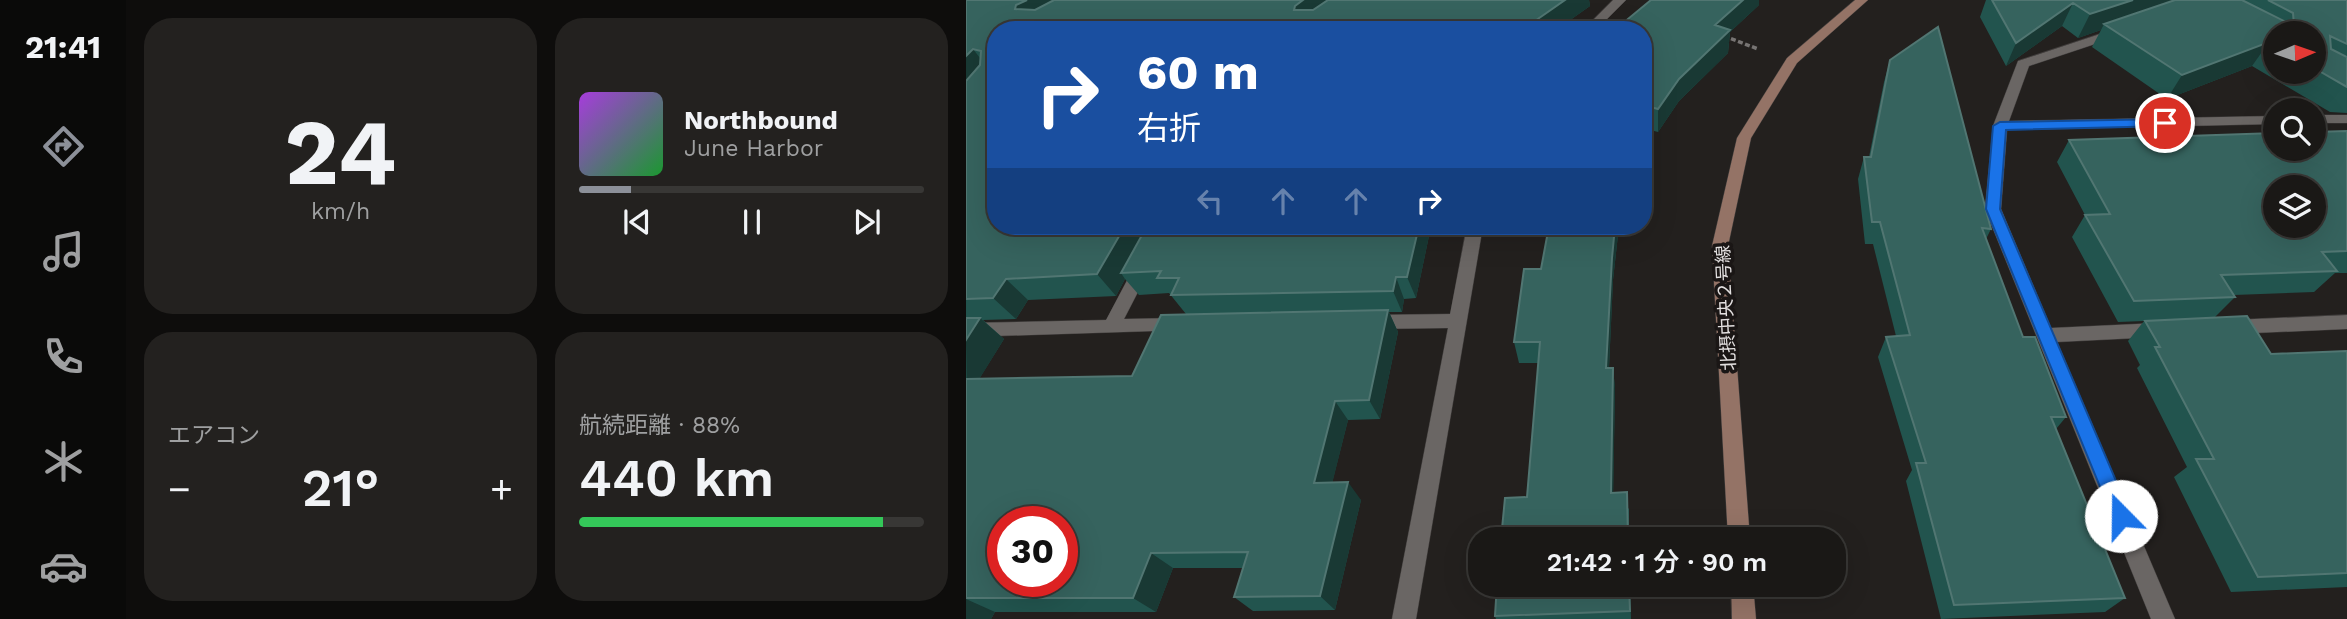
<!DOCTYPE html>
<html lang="ja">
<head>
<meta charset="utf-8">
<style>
	:root { --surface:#1a1816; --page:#23211f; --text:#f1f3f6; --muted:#9fa0a1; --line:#383735; --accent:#8c9099 }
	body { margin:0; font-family:"Work Sans","Noto Sans JP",sans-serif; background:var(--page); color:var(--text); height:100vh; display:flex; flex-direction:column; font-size:26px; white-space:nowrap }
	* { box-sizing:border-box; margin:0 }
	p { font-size:23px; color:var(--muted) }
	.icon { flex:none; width:38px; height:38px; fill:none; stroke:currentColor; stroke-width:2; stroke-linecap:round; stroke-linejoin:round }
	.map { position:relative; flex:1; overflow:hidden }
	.drawer { display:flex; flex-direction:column; gap:18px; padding:18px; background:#0e0d0c; width:840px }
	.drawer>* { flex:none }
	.banner { position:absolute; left:21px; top:21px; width:665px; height:214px; border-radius:28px; box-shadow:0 7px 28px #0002,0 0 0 2px var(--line); background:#1a4fa0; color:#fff; overflow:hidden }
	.needle { width:46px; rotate:88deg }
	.controls { position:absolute; left:1297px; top:21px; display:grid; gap:14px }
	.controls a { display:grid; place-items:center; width:63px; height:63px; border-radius:50%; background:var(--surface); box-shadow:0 7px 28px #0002,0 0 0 2px var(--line); font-size:35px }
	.speed { position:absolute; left:21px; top:506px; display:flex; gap:14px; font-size:35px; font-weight:700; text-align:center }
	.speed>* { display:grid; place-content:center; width:91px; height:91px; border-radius:50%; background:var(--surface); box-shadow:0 7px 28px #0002,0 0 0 2px var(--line); line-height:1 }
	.speed .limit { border:10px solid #d22; background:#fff; color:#111 }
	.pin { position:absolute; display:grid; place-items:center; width:60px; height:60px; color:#fff; margin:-30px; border:4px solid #fff; border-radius:50%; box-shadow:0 2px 7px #0007 }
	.me { position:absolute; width:77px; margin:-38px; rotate:338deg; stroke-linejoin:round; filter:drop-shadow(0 0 5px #0008) }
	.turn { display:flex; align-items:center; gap:24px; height:147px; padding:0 35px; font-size:32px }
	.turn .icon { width:91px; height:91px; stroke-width:2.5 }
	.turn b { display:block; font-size:49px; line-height:60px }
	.lanes { display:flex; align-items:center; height:66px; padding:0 35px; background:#0003; justify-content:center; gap:35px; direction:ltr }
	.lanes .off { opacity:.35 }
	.big { font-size:52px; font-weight:600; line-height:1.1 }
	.drawer .card { flex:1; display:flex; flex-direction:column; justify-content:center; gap:10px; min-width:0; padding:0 24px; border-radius:28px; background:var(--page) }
	.drawer .dial { align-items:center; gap:0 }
	.dial b { font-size:91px; line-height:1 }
	.song { display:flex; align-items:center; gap:21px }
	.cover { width:84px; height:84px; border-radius:10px; background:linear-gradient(135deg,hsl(280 70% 55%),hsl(130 70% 35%)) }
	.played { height:7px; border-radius:4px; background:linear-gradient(90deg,var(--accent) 15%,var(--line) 15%) }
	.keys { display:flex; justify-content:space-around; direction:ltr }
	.heat { display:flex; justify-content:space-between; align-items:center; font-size:38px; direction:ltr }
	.charge { height:10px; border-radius:5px; background:linear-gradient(90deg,#34c759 88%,var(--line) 0) }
	.drawer .tiles { flex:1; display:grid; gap:18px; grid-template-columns:repeat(2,1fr) }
	.trip { position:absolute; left:502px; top:527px; width:378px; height:70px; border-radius:28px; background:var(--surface); box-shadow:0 7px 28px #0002,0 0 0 2px var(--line); font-weight:600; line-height:70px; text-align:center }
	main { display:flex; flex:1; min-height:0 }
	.menu { display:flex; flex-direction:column; width:126px; justify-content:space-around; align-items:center; background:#0a0a09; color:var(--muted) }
	.menu .icon { width:49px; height:49px }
	.menu .on { color:var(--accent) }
	.menu b { font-size:32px; color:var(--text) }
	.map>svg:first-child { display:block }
</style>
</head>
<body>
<main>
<nav class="menu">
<b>21:41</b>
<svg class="icon on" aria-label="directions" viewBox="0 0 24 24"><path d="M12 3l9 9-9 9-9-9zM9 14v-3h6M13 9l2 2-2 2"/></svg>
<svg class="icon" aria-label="music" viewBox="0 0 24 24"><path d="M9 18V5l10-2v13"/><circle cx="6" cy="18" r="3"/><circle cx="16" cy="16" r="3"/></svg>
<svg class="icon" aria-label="phone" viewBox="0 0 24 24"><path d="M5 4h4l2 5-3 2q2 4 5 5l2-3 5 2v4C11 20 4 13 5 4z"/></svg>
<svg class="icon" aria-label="climate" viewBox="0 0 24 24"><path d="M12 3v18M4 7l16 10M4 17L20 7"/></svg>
<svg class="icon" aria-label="car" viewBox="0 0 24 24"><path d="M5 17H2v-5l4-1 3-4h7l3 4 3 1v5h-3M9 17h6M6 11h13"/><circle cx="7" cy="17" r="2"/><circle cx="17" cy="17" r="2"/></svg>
</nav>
<section class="drawer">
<div class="tiles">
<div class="card dial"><b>24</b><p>km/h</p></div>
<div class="card">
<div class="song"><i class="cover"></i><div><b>Northbound</b><p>June Harbor</p></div></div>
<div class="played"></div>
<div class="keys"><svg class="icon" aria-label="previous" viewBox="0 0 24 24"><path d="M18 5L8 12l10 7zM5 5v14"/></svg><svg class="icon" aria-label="pause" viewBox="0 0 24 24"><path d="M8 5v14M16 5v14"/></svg><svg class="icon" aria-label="next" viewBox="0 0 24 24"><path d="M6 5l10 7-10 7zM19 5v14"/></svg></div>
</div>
<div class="card"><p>エアコン</p>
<div class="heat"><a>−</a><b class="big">21°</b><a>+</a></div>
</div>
<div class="card"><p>航続距離 · 88%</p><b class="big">440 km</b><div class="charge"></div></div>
</div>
</section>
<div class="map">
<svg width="1381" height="619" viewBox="0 0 1381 619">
	<rect width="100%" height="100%" fill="#23201e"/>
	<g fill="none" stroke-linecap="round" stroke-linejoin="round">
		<g stroke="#403d3c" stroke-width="1">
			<path id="street" d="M647 0H660L630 30H617Z
				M1152 28 1158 32 1156 35 1063 66 1043 121 1309 116V124L1041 130 1035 209 1085 328 1192 323 1198 325 1201 330 1198 335 1192 337 1091 342 1209 619H1185L1019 209 1027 126 1052 61Z
				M1348 115H1381V123H1348Z
				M190 226H206L158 319 213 318 219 320 222 325 219 330 0 337V323L140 320Z
				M501 226H517L450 619H426L482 328 406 329 400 327 397 322 400 317 406 315 484 314Z
				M1381 315V329L1266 334 1260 332 1257 327 1260 322 1266 320Z"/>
		</g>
		<g stroke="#403d3c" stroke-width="1">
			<path id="secondary" d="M889 0H902L831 63 785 138 762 246 784 539H762L746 246 771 138 821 58Z
				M765 584H787L790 619H766Z"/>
		</g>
		<path stroke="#777473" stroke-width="3.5" stroke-dasharray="5 2.5" stroke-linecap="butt" d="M758 36 792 49"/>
		<use href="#street" fill="#6a6664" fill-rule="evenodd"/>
		<use href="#secondary" fill="#947366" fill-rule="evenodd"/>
	</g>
	<path fill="#22544e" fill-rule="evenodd" d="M0 0H623L624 6 590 30H30V226L463 236 450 298 438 299 436 312H423L432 332 414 419 382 420 366 483 395 500 369 610 287 611 268 597 277 568H207L190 612H29L25 619H0ZM159 279 173 295 203 293 220 314 166 376 13 379 38 339 17 320 50 319 62 300 150 296Z
		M1020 0H1381V113L1364 112 1286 66 1201 99 1126 47 1135 30 1112 38 1096 26 1040 66 1014 17ZM1309 33H1348V72H1309Z
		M793 5 764 32 762 53 713 101 692 132 677 128V30H651V28Z
		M924 60 1025 229 1020 239 1057 337 1100 417 1090 429 1159 598 1139 612 975 619 940 481 946 470 912 357 920 337 930 336 907 244H899L892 179 898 157H903L918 82Z
		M1381 131V273H1369L1348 292 1268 295 1269 297 1249 317 1305 354 1381 351V587L1265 592 1208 477 1221 467 1171 368 1174 365 1162 341 1178 321 1152 322 1106 237 1119 215 1091 162 1103 140Z
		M583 226H653L647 280 643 368H647L649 388 647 493 663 509V539H535L561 497 572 363H553L548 342 575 269Z
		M531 584H664L665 619H530L529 616Z"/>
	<path fill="#193934" d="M61 0H117L66 28 49 9 50 5Z
		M337 0H378L338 28 328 10 329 6Z
		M599 0H623L624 6 590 30H556Z
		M777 0H793V5L764 32 762 53 713 101 692 132V109L713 79 749 25Z
		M1167 0H1224L1138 24 1135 30 1112 38 1124 14Z
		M1107 3 1096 26 1040 66 1050 43Z
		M1303 42 1286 66 1201 99 1216 75Z
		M7 49 24 71 0 99V56Z
		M159 226H189L155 273 159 279 150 296 131 274Z
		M447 226H460L463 236 450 298 441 277Z
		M649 226H653L647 280 642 388 640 368 646 258Z
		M430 277 438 299 436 312 427 291Z
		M40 279 62 300 50 319 27 298Z
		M422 310 432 332 414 419 403 400Z
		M14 318 38 339 1 399 0 340Z
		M647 368 649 388 647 510 645 493Z
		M369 401 382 420 362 500 348 483Z
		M382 482 395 500 369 610 354 596Z
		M185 553 207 568 190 612 167 598Z
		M0 599 29 612 25 619H0Z"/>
	<path fill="#36635e" stroke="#517672" stroke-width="2" fill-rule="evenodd" d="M0 0H61L50 5 49 9 69 10 88 0H337L329 6 328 10H347L362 0H599L556 30H276L270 27 264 30H30V226H159L131 274 40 279 27 298 0 299V81L14 65 15 51 7 49 0 56Z
		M685 0H777L749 25 764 30 713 79 692 109 677 105V41L679 38 677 37V30H657L651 28Z
		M1026 0H1167L1124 14 1107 3 1050 43Z
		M1209 0H1276L1328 26 1327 13 1302 0H1381V44L1364 36 1365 49 1381 57V87L1348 68V33H1309V46L1303 42 1216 75 1138 24Z
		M972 27 1025 229 1016 228 1057 337H1069L1100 417H1085L1159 598 988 605 950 463H960L920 337 944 335 914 222H906L898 157H905L924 60Z
		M1381 131V251L1356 252 1371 271 1255 275 1269 297 1168 301 1119 215 1144 214 1103 140 1309 133V149H1348V132ZM1309 187H1348V226H1309Z
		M181 226H453L441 277H430L427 291 205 295 213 278H191L195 271 155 273Z
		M583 226H649L646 258 640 368H647L645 493 661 492 662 539H535L539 498 561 497 574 342H548L558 269H575Z
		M422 310 403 400 369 401 348 483 382 482 354 596 268 597 282 552 185 553 167 598H0V379L166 376 195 315ZM37 522H96V581H37Z
		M1281 316 1305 354 1381 351V573L1292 577 1230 459H1248L1189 347H1194L1179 321Z
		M0 318H14L0 340Z
		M531 584H663L664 611 529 616Z"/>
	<path fill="#1a73e8" stroke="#114b97" stroke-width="2" d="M1199 119 1205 123 1203 126 1040 130 1034 209 1165 516 1162 522 1155 525 1148 522 1146 516 1020 209 1027 126 1034 122Z"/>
	<g text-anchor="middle" stroke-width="7" stroke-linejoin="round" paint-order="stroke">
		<g font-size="18" fill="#e3e0e0" stroke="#1a1615">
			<text transform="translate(760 308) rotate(-93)" y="6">北摂中央２号線</text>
		</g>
	</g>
</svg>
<div class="controls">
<a><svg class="needle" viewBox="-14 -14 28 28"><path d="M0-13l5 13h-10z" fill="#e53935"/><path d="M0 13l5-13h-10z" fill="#9fa0a1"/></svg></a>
<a><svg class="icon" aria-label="search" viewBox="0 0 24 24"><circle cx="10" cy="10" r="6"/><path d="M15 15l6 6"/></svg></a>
<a><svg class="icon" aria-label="layers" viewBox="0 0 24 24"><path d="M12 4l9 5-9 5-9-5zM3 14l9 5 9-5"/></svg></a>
</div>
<div class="speed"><div class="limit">30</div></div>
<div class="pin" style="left:1199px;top:123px;background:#d93025"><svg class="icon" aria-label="arrive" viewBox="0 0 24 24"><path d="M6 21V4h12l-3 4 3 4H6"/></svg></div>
<svg class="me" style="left:1155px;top:516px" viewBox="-20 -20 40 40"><circle r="19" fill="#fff"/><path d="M0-13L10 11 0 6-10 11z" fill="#1a73e8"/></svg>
<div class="trip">21:42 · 1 分 · 90 m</div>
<div class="banner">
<div class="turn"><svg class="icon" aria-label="right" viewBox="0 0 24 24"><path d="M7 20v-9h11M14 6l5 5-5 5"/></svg><div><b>60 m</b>右折</div></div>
<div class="lanes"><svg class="icon off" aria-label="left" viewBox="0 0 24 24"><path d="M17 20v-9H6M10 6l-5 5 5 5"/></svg><svg class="icon off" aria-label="ahead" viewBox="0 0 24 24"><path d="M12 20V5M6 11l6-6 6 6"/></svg><svg class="icon off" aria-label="ahead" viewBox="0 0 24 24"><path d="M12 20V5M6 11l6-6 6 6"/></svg><svg class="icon" aria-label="right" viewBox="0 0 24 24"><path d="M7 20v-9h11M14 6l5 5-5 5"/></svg></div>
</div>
</div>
</main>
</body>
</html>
